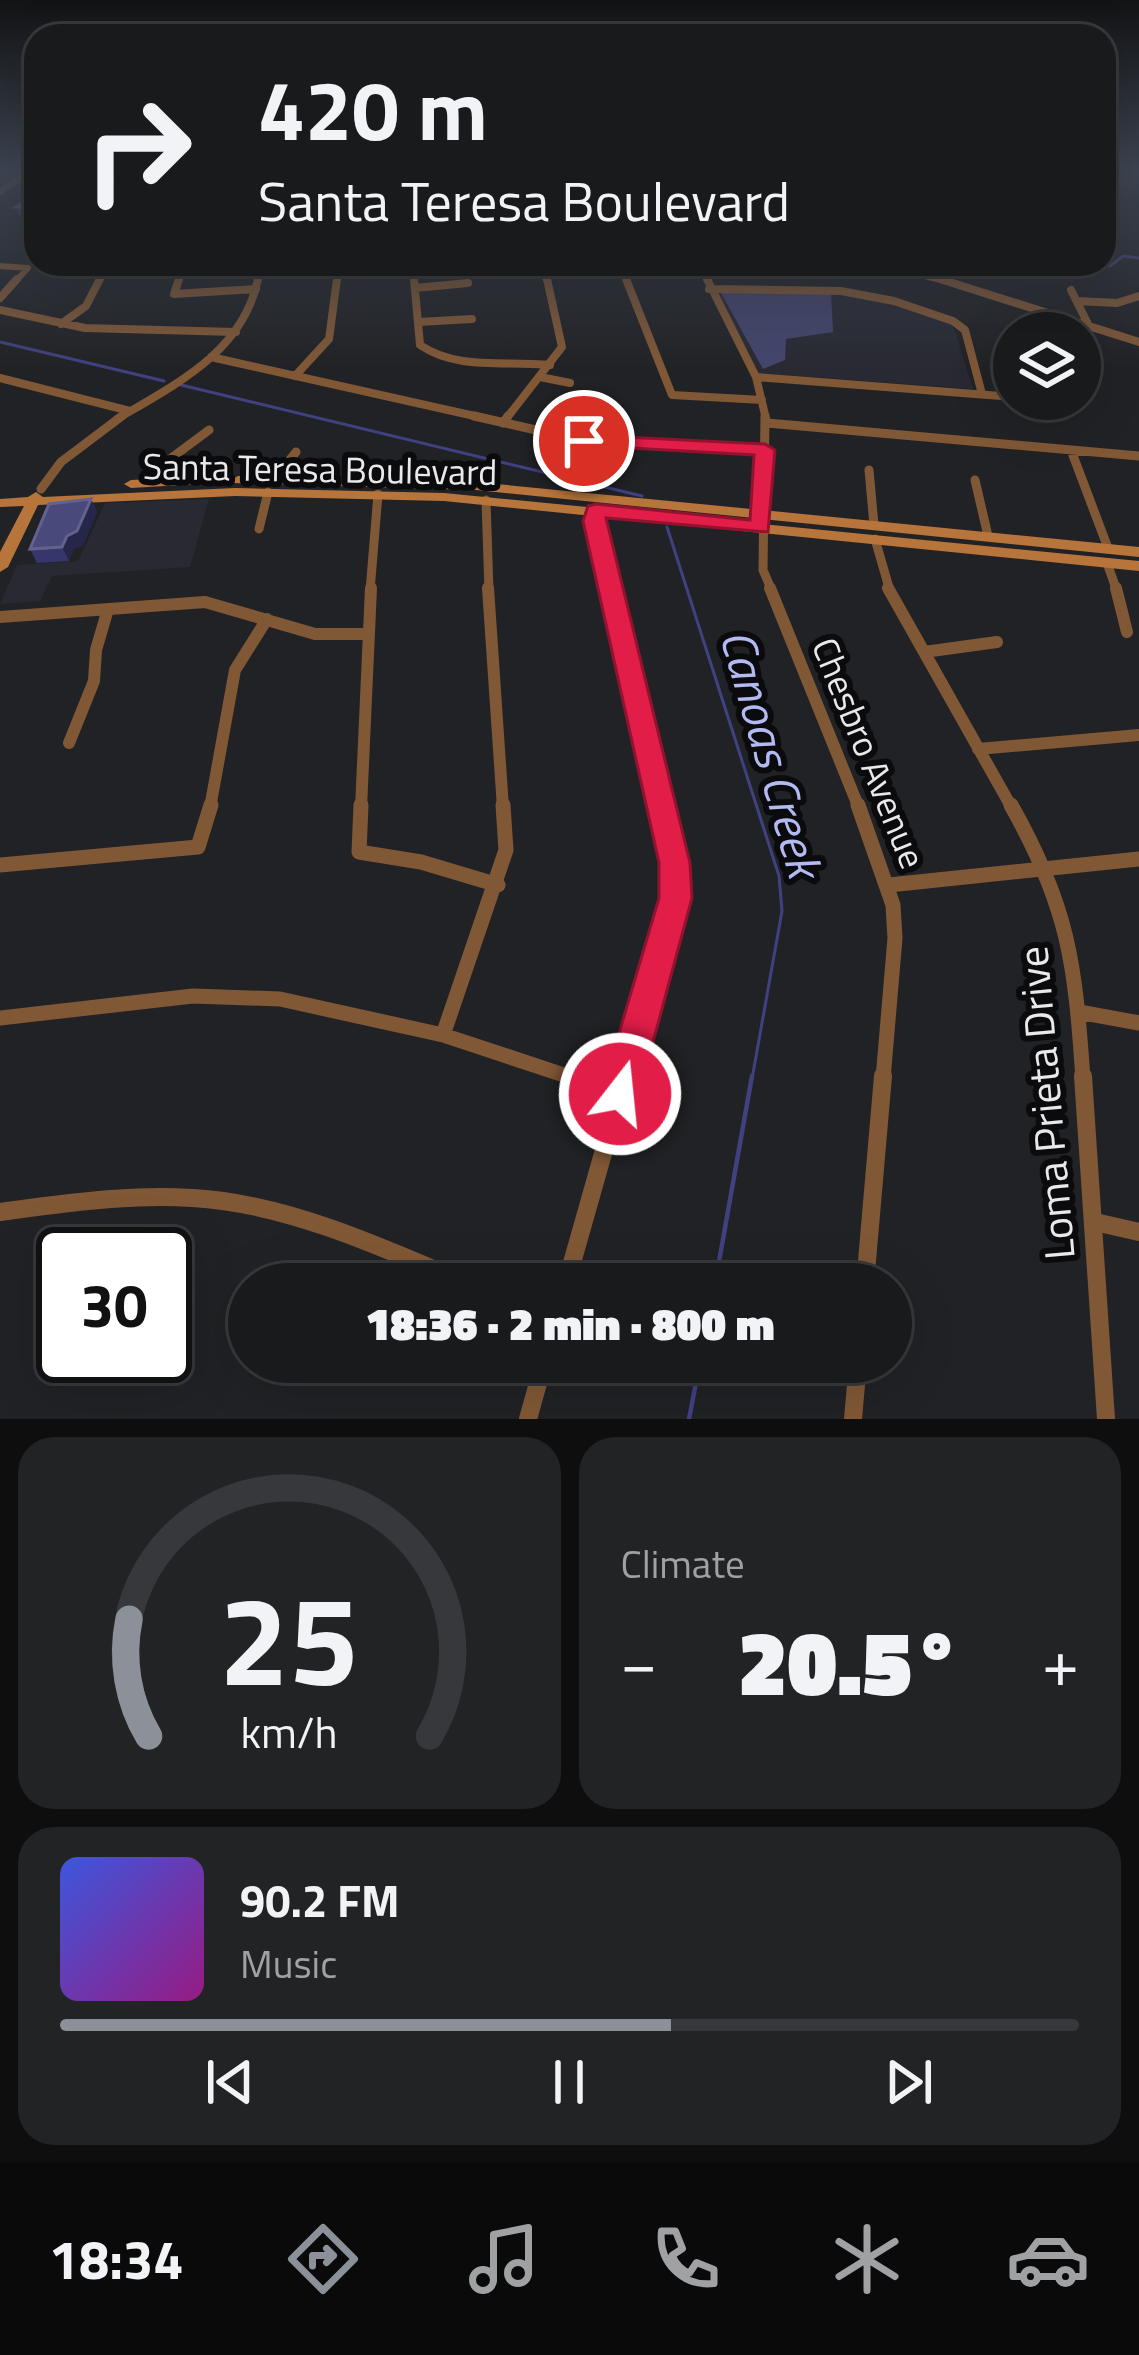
<!DOCTYPE html>
<html lang="en">
<head>
<meta charset="utf-8">
<style>
	:root { --surface:#191a1c; --page:#222325; --text:#f1f3f6; --muted:#9fa1a3; --line:#37383b; --accent:#8c9099 }
	body { margin:0; font-family:"Titillium Web",sans-serif; background:var(--page); color:var(--text); height:100vh; display:flex; flex-direction:column; font-size:45px; white-space:nowrap }
	* { box-sizing:border-box; margin:0 }
	p { font-size:39px; color:var(--muted) }
	.icon { flex:none; width:66px; height:66px; fill:none; stroke:currentColor; stroke-width:2; stroke-linecap:round; stroke-linejoin:round }
	.map { position:relative; height:1419px; overflow:hidden }
	.details { display:flex; flex-direction:column; gap:18px; padding:18px; background:#0e0e0f; flex:1 }
	.details>* { flex:none }
	.hud { position:absolute; left:24px; top:24px; width:1092px; height:252px; border-radius:36px; box-shadow:0 12px 48px #0002,0 0 0 3px var(--line); background:#191a1c; color:var(--text); overflow:hidden }
	.buttons { position:absolute; left:993px; top:312px; display:grid; gap:24px }
	.buttons a { display:grid; place-items:center; width:108px; height:108px; border-radius:50%; background:var(--surface); box-shadow:0 12px 48px #0002,0 0 0 3px var(--line); font-size:60px }
	.speed { position:absolute; left:36px; top:1227px; display:flex; gap:24px; font-size:60px; font-weight:700; text-align:center }
	.speed>* { display:grid; place-content:center; width:156px; height:156px; border-radius:50%; background:var(--surface); box-shadow:0 12px 48px #0002,0 0 0 3px var(--line); line-height:1 }
	.speed .limit { border:6px solid #111; border-radius:18px; background:#fff; color:#111 }
	.pin { position:absolute; display:grid; place-items:center; width:102px; height:102px; color:#fff; margin:-51px; border:6px solid #fff; border-radius:50%; box-shadow:0 3px 12px #0007 }
	.me { position:absolute; width:132px; margin:-66px; rotate:16deg; stroke-linejoin:round; filter:drop-shadow(0 0 9px #0008) }
	.turn { display:flex; align-items:center; gap:42px; height:252px; padding:0 36px; font-size:54px }
	.turn .icon { width:156px; height:156px; stroke-width:2.5 }
	.turn b { display:block; font-size:84px; line-height:102px }
	.big { font-size:90px; font-weight:800; line-height:1.1 }
	.details .card { flex:1; display:flex; flex-direction:column; justify-content:center; gap:18px; min-width:0; padding:0 42px; border-radius:36px; background:var(--page) }
	.details .dial { align-items:center; gap:0 }
	.dial svg { height:312px; overflow:visible; fill:none; stroke:var(--line); stroke-width:7; stroke-linecap:round; text-anchor:middle }
	.dial text { fill:var(--text); stroke:none }
	.song { display:flex; align-items:center; gap:36px }
	.cover { width:144px; height:144px; border-radius:18px; background:linear-gradient(135deg,hsl(230 70% 55%),hsl(310 70% 35%)) }
	.played { height:12px; border-radius:6px; background:linear-gradient(90deg,var(--accent) 60%,var(--line) 60%) }
	.keys { display:flex; justify-content:space-around; direction:ltr }
	.heat { display:flex; justify-content:space-between; align-items:center; font-size:66px; direction:ltr }
	.details .tiles { flex:1; display:grid; gap:18px; grid-template-columns:1fr 1fr }
	.card:last-child { grid-column:span 2 }
	.trip { position:absolute; left:228px; top:1263px; width:684px; height:120px; border-radius:60px; background:var(--surface); box-shadow:0 12px 48px #0002,0 0 0 3px var(--line); font-weight:800; line-height:120px; text-align:center }
	.tabs { display:flex; height:192px; justify-content:space-around; align-items:center; background:#0a0a0b; color:var(--muted) }
	.tabs .icon { width:84px; height:84px }
	.tabs .on { color:var(--accent) }
	.tabs b { font-size:54px; color:var(--text) }
	.map>svg:first-child { display:block }
</style>
</head>
<body>
<div class="map">
<svg width="1139" height="1419" viewBox="0 0 1139 1419">
	<rect width="100%" height="100%" fill="#212225"/>
	<path fill="#282932" d="M725 291H828L895 303 953 325 973 389 758 373 717 295Z
		M209 499 190 567 52 576 40 601 0 604 17 565 78 561 105 503Z"/>
	<path fill="#43456c" d="M721 293H831L833 332 786 339 785 360 763 369Z"/>
	<g fill="none" stroke-linecap="round" stroke-linejoin="round">
		<path stroke="#404180" stroke-width="3" d="M1092 264 1110 266 1123 256 1139 258
			M0 342 164 381
			M181 385 642 496
			M667 527 779 876 782 911 752 1079"/>
		<path stroke="#404180" stroke-width="4.5" d="M715 1284 752 1076
			M689 1419 700 1362"/>
		<path stroke="#815836" stroke-width="6" d="M0 192 28 172
			M413 264 415 282
			M534 264 548 282
			M623 264 627 282
			M699 264 708 282
			M876 264 949 282
			M0 266 28 268 15 282
			M98 282 108 264
			M178 282 185 264
			M257 282 261 264
			M336 282 337 264"/>
		<path stroke="#815836" stroke-width="8" d="M179 279 174 294 256 289
			M414 279 420 345C458 371 507 360 550 365
			M626 279 672 395 762 400
			M707 279 756 377 766 419
			M940 279 1139 342
			M415 288 468 283
			M709 289 841 291 894 301 953 321 965 330 982 394
			M1071 290 1089 326
			M0 298 17 279
			M1078 301 1117 303 1139 296
			M0 310 85 328 236 332
			M1042 312 1051 333
			M419 322 472 319
			M61 324 86 306 100 279
			M211 357 488 419
			M295 376 329 339 337 279
			M540 377 570 383
			M756 377 1014 397
			M0 378 130 411
			M1039 399H1078
			M117 419C176 384 243 352 258 279
			M506 419 562 347 547 279"/>
		<path stroke="#815836" stroke-width="9" d="M474 416 584 441 765 450
			M765 416 763 570 772 591
			M503 423 508 416
			M767 423 1139 456
			M1071 450 1108 548
			M869 470 874 525
			M275 479 296 452
			M975 480 988 536
			M159 481 170 459 209 430
			M41 489 61 462 122 416
			M486 500 489 591
			M596 511 594 521 611 591
			M259 529 268 492
			M875 539 890 591
			M1107 563 1117 591
			M370 591 378 494"/>
		<path stroke="#815836" stroke-width="12" d="M488 588 503 808
			M610 588 662 808
			M770 588 859 808
			M888 588 1012 808
			M1116 588 1127 632
			M0 617 205 602 315 634H367
			M924 652 997 642
			M69 743 94 681 96 650 108 609
			M978 749 1139 735
			M210 808 235 670 267 619
			M361 808 371 588"/>
		<path stroke="#815836" stroke-width="15" d="M361 805 359 852 421 862 498 885
			M858 805 893 905 895 938 883 1079
			M1011 805C1069 908 1075 963 1083 1079
			M0 865 198 847 211 805
			M889 885 1139 859
			M1079 1012 1139 1023
			M0 1018 193 996 280 999 443 1035 576 1079
			M443 1035 506 850 503 805
			M624 1079 676 898 675 863 661 805"/>
		<path stroke="#815836" stroke-width="18" d="M567 1076 620 1094
			M1083 1076 1106 1419
			M0 1212C73 1202 148 1191 223 1201 309 1213 389 1251 469 1284
			M1095 1222 1139 1232
			M566 1284 625 1076
			M865 1284 883 1076
			M528 1419 544 1362
			M853 1419 858 1362"/>
		<path fill="#b8753b" fill-rule="evenodd" d="M238 476 476 482 1139 547V557L476 490 233 483 231 480Z
			M193 477 200 481 198 484 131 488 124 484 131 480Z
			M235 488 444 493 1139 561V571L444 501 235 496 38 505 8 567 0 572V552L24 506 0 507V499L28 497 36 492 43 497Z"/>
	</g>
	<path fill="#36366d" d="M36 194V216L19 215 16 207Z
		M91 499 97 512 83 545 73 549 69 561 37 563 30 549Z"/>
	<path fill="#26264b" d="M91 499 97 512 83 545 73 549 69 561 62 547 67 536Z"/>
	<path fill="#4a497b" stroke="#63628c" stroke-width="3" d="M36 194V208L16 207Z
		M91 499 77 531 67 536 62 547 30 549 49 504Z"/>
	<linearGradient id="sky" x2="0" y2="1"><stop stop-color="#121314"/><stop offset="0.46" stop-color="#3d4451"/><stop offset="1" stop-color="#3d4451" stop-opacity="0"/></linearGradient>
	<rect width="1139" height="370" fill="url(#sky)"/>
	<path fill="#e11d48" stroke="#92132f" stroke-width="3" d="M584 435 765 444 775 450 768 532 606 518 690 863 692 898 639 1094 634 1108 620 1114 607 1108 601 1094 659 898V863L583 521 588 506 596 504 750 520 754 455 577 445 574 441Z"/>
	<g text-anchor="middle" stroke-width="12" stroke-linejoin="round" paint-order="stroke">
		<g font-size="36" fill="#e9e9eb" stroke="#0b0b0d">
			<text transform="translate(320 469) rotate(1)" y="13">Santa Teresa Boulevard</text>
			<text transform="translate(869 753) rotate(68)" y="13">Chesbro Avenue</text>
		</g>
		<g font-size="42" fill="#e9e9eb" stroke="#0b0b0d">
			<text transform="translate(1046 1103) rotate(-95)" y="15">Loma Prieta Drive</text>
		</g>
		<g font-size="48" font-style="italic" fill="#b3b9f1" stroke="#0b0b0d">
			<text transform="translate(771 753) rotate(74)" y="17">Canoas Creek</text>
		</g>
	</g>
</svg>
<div class="buttons">
<a><svg class="icon" aria-label="layers" viewBox="0 0 24 24"><path d="M12 4l9 5-9 5-9-5zM3 14l9 5 9-5"/></svg></a>
</div>
<div class="speed"><div class="limit">30</div></div>
<div class="pin" style="left:584px;top:441px;background:#d93025"><svg class="icon" aria-label="arrive" viewBox="0 0 24 24"><path d="M6 21V4h12l-3 4 3 4H6"/></svg></div>
<svg class="me" style="left:620px;top:1094px" viewBox="-20 -20 40 40"><circle r="17" fill="#e11d48" stroke="#fff" stroke-width="3"/><path d="M0-11L8 9 0 5-8 9z" fill="#fff"/></svg>
<div class="trip">18:36 · 2 min · 800 m</div>
<div class="hud">
<div class="turn"><svg class="icon" aria-label="right" viewBox="0 0 24 24"><path d="M7 20v-9h11M14 6l5 5-5 5"/></svg><div><b>420 m</b>Santa Teresa Boulevard</div></div>
</div>
</div>
<section class="details">
<div class="tiles">
<div class="card dial"><svg viewBox="0 0 100 80">
<path d="M14 69A42 42 0 1 1 86 69"/>
<path d="M14 69A42 42 0 0 1 9 39" stroke="#8c9099"/>
<text x="50" y="56" font-size="32" font-weight="700">25</text>
<text x="50" y="72" font-size="11">km/h</text>
</svg></div>
<div class="card"><p>Climate</p>
<div class="heat"><a>−</a><b class="big">20.5°</b><a>+</a></div>
</div>
<div class="card">
<div class="song"><i class="cover"></i><div><b>90.2 FM</b><p>Music</p></div></div>
<div class="played"></div>
<div class="keys"><svg class="icon" aria-label="previous" viewBox="0 0 24 24"><path d="M18 5L8 12l10 7zM5 5v14"/></svg><svg class="icon" aria-label="pause" viewBox="0 0 24 24"><path d="M8 5v14M16 5v14"/></svg><svg class="icon" aria-label="next" viewBox="0 0 24 24"><path d="M6 5l10 7-10 7zM19 5v14"/></svg></div>
</div>
</div>
</section>
<nav class="tabs">
<b>18:34</b>
<svg class="icon on" aria-label="directions" viewBox="0 0 24 24"><path d="M12 3l9 9-9 9-9-9zM9 14v-3h6M13 9l2 2-2 2"/></svg>
<svg class="icon" aria-label="music" viewBox="0 0 24 24"><path d="M9 18V5l10-2v13"/><circle cx="6" cy="18" r="3"/><circle cx="16" cy="16" r="3"/></svg>
<svg class="icon" aria-label="phone" viewBox="0 0 24 24"><path d="M5 4h4l2 5-3 2q2 4 5 5l2-3 5 2v4C11 20 4 13 5 4z"/></svg>
<svg class="icon" aria-label="climate" viewBox="0 0 24 24"><path d="M12 3v18M4 7l16 10M4 17L20 7"/></svg>
<svg class="icon" aria-label="car" viewBox="0 0 24 24"><path d="M5 17H2v-5l4-1 3-4h7l3 4 3 1v5h-3M9 17h6M6 11h13"/><circle cx="7" cy="17" r="2"/><circle cx="17" cy="17" r="2"/></svg>
</nav>
</body>
</html>
